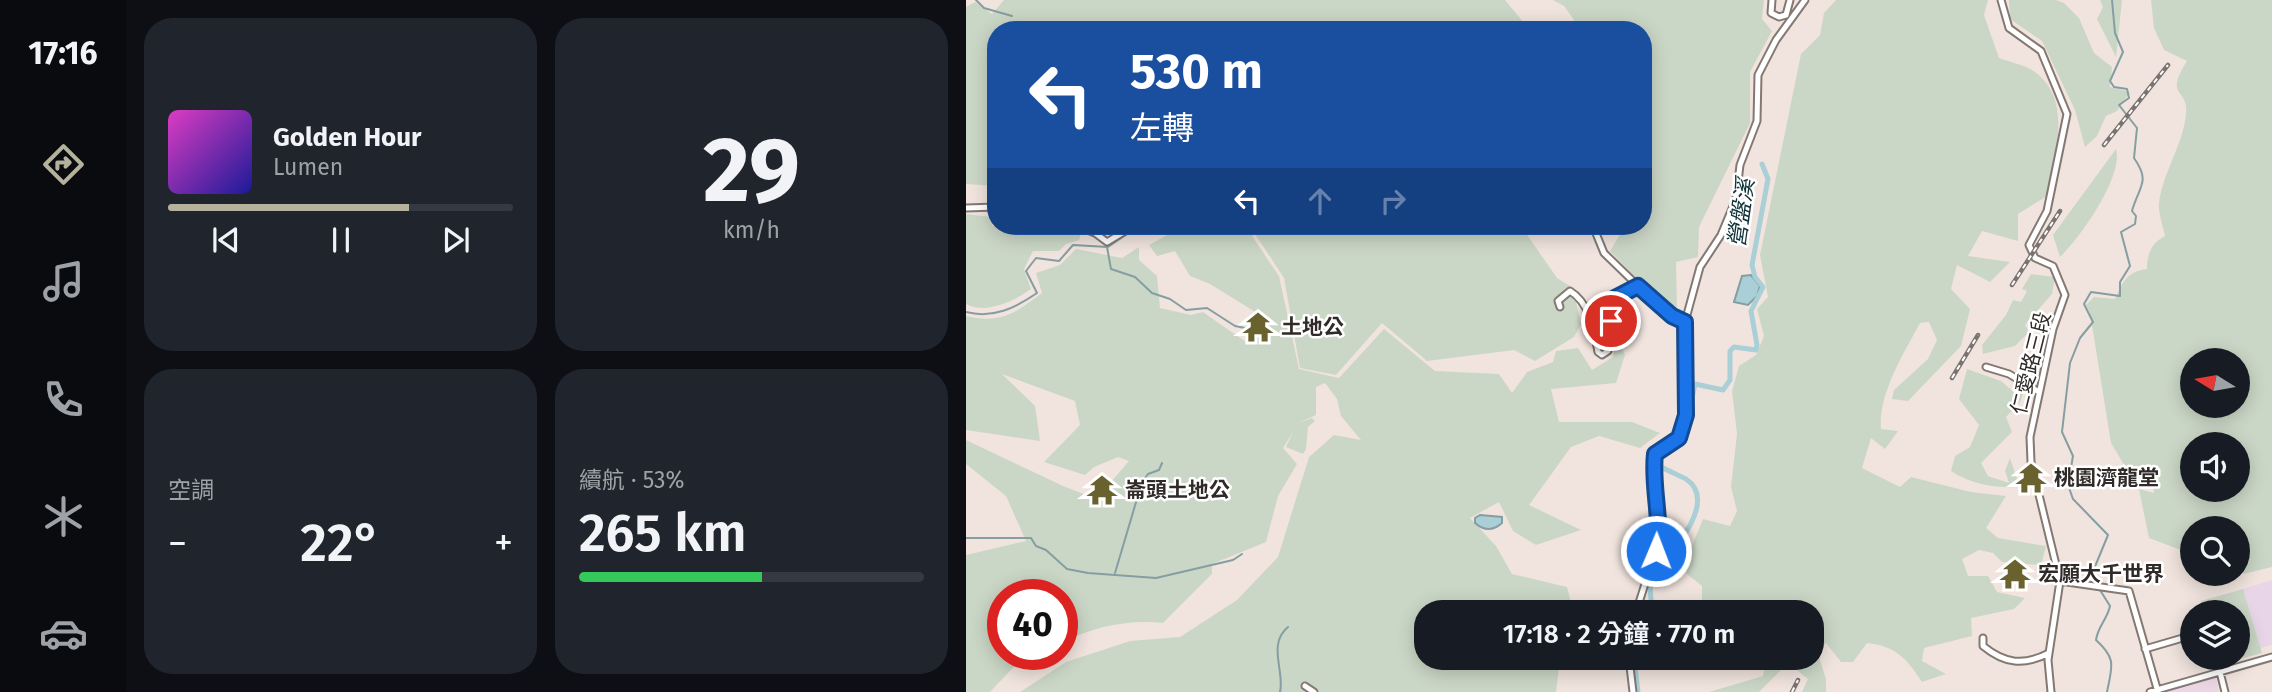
<!DOCTYPE html>
<html lang="zh-TW">
<head>
<meta charset="utf-8">
<style>
	:root { --surface:#171b24; --page:#20242c; --text:#f1f3f6; --muted:#9ea1a6; --line:#363941; --accent:#b4b29c }
	body { margin:0; font-family:"Fira Sans","Noto Sans TC",sans-serif; background:var(--page); color:var(--text); height:100vh; display:flex; flex-direction:column; font-size:26px; white-space:nowrap }
	* { box-sizing:border-box; margin:0 }
	p { font-size:23px; color:var(--muted) }
	.icon { flex:none; width:38px; height:38px; fill:none; stroke:currentColor; stroke-width:2; stroke-linecap:round; stroke-linejoin:round }
	.map { position:relative; flex:1; overflow:hidden }
	.drawer { display:flex; flex-direction:column; gap:18px; padding:18px; background:#0d0f14; width:840px }
	.drawer>* { flex:none }
	.banner { position:absolute; left:21px; top:21px; width:665px; height:214px; border-radius:28px; box-shadow:0 4px 18px #0003; background:#1a4fa0; color:#fff; overflow:hidden }
	.needle { width:46px; rotate:281deg }
	.controls { position:absolute; left:1214px; top:348px; display:grid; gap:14px }
	.controls a { display:grid; place-items:center; width:70px; height:70px; border-radius:50%; background:var(--surface); box-shadow:0 4px 18px #0003; font-size:35px }
	.speed { position:absolute; left:21px; top:579px; display:flex; gap:14px; font-size:35px; font-weight:700; text-align:center }
	.speed>* { display:grid; place-content:center; width:91px; height:91px; border-radius:50%; background:var(--surface); box-shadow:0 4px 18px #0003; line-height:1 }
	.speed .limit { border:10px solid #d22; background:#fff; color:#111 }
	.pin { position:absolute; display:grid; place-items:center; width:60px; height:60px; color:#fff; margin:-30px; border:4px solid #fff; border-radius:50%; box-shadow:0 2px 7px #0007 }
	.me { position:absolute; width:77px; margin:-38px; rotate:1deg; stroke-linejoin:round; filter:drop-shadow(0 0 5px #0008) }
	.turn { display:flex; align-items:center; gap:24px; height:147px; padding:0 28px; font-size:32px }
	.turn .icon { width:91px; height:91px; stroke-width:2.5 }
	.turn b { display:block; font-size:49px; line-height:60px }
	.lanes { display:flex; align-items:center; height:66px; padding:0 28px; background:#0003; justify-content:center; gap:35px; direction:ltr }
	.lanes .off { opacity:.35 }
	.big { font-size:52px; font-weight:600; line-height:1.1 }
	.drawer .widget { flex:1; display:flex; flex-direction:column; justify-content:center; gap:10px; min-width:0; padding:0 24px; border-radius:28px; background:var(--page) }
	.drawer .dial { align-items:center; gap:0 }
	.dial b { font-size:91px; line-height:1 }
	.song { display:flex; align-items:center; gap:21px }
	.cover { width:84px; height:84px; border-radius:10px; background:linear-gradient(135deg,hsl(310 70% 55%),hsl(240 70% 35%)) }
	.played { height:7px; border-radius:4px; background:linear-gradient(90deg,var(--accent) 70%,var(--line) 70%) }
	.keys { display:flex; justify-content:space-around; direction:ltr }
	.heat { display:flex; justify-content:space-between; align-items:center; font-size:38px; direction:ltr }
	.charge { height:10px; border-radius:5px; background:linear-gradient(90deg,#34c759 53%,var(--line) 0) }
	.drawer .tiles { flex:1; display:grid; gap:18px; grid-template-columns:repeat(2,1fr) }
	.trip { position:absolute; left:448px; top:600px; width:410px; height:70px; border-radius:28px; background:var(--surface); box-shadow:0 4px 18px #0003; font-weight:600; line-height:70px; text-align:center }
	main { display:flex; flex:1; min-height:0 }
	.dock { display:flex; flex-direction:column; width:126px; justify-content:space-around; align-items:center; background:#090b0e; color:var(--muted) }
	.dock .icon { width:49px; height:49px }
	.dock .selected { color:var(--accent) }
	.dock b { font-size:32px; color:var(--text) }
	.map>svg:first-child { display:block }
</style>
</head>
<body>
<main>
<nav class="dock">
<b>17:16</b>
<svg class="icon selected" aria-label="directions" viewBox="0 0 24 24"><path d="M12 3l9 9-9 9-9-9zM9 14v-3h6M13 9l2 2-2 2"/></svg>
<svg class="icon" aria-label="music" viewBox="0 0 24 24"><path d="M9 18V5l10-2v13"/><circle cx="6" cy="18" r="3"/><circle cx="16" cy="16" r="3"/></svg>
<svg class="icon" aria-label="phone" viewBox="0 0 24 24"><path d="M5 4h4l2 5-3 2q2 4 5 5l2-3 5 2v4C11 20 4 13 5 4z"/></svg>
<svg class="icon" aria-label="climate" viewBox="0 0 24 24"><path d="M12 3v18M4 7l16 10M4 17L20 7"/></svg>
<svg class="icon" aria-label="car" viewBox="0 0 24 24"><path d="M5 17H2v-5l4-1 3-4h7l3 4 3 1v5h-3M9 17h6M6 11h13"/><circle cx="7" cy="17" r="2"/><circle cx="17" cy="17" r="2"/></svg>
</nav>
<section class="drawer">
<div class="tiles">
<div class="widget">
<div class="song"><i class="cover"></i><div><b>Golden Hour</b><p>Lumen</p></div></div>
<div class="played"></div>
<div class="keys"><svg class="icon" aria-label="previous" viewBox="0 0 24 24"><path d="M18 5L8 12l10 7zM5 5v14"/></svg><svg class="icon" aria-label="pause" viewBox="0 0 24 24"><path d="M8 5v14M16 5v14"/></svg><svg class="icon" aria-label="next" viewBox="0 0 24 24"><path d="M6 5l10 7-10 7zM19 5v14"/></svg></div>
</div>
<div class="widget dial"><b>29</b><p>km/h</p></div>
<div class="widget"><p>空調</p>
<div class="heat"><a>−</a><b class="big">22°</b><a>+</a></div>
</div>
<div class="widget"><p>續航 · 53%</p><b class="big">265 km</b><div class="charge"></div></div>
</div>
</section>
<div class="map">
<svg width="1306" height="692" viewBox="0 0 1306 692">
	<rect width="100%" height="100%" fill="#f1e4de"/>
	<path fill="#e8d6e8" d="M1306 580V645L1294 648 1277 589Z"/>
	<path fill="#ecd6e3" d="M1250 678 1253 692H1199Z"/>
	<path fill="#cbd7c6" fill-rule="evenodd" d="M38 0H539L564 30H30V186L0 184V7L9 2 26 14Z
		M587 0H798L796 19 806 31 784 72V123L733 227 732 257 710 262 711 308 719 311 715 318 701 310 644 251 659 226H677V30H595L608 20 598 6Z
		M870 0H1022L1018 15 1033 58C1044 62 1059 65 1069 72 1108 101 1088 157 1081 196L1052 214V241L1016 231 1002 256 1044 262 1024 282 991 265 985 289 1004 309 995 346 942 401 926 399 928 390 962 359 971 340 963 322 954 323C938 353 912 394 915 429L932 431 919 449 905 438 896 468 934 487 945 477 1005 492 1040 496 1020 528 1032 538 1080 546 1075 565 1036 562 1027 553 1013 550 996 559 1002 576H1022L1031 592 1059 598 1048 609 1005 618 1006 636 958 648 956 661 980 674 956 682C941 659 930 646 901 643L887 662H875L860 643 851 651 860 679V692H836L842 679 822 663 793 692H743L797 676 800 658H845V612H837L838 602 814 612 771 608 767 612H736V586L716 570 737 519 764 526 771 511 765 487 771 434 766 391 773 366 790 355 798 336 791 309 802 297 794 255 835 54 854 35 858 13Z
		M1043 0H1090L1098 3 1113 18 1128 53 1146 67 1144 87 1164 92 1151 111 1140 116 1131 136 1119 147 1109 110 1076 41 1044 19Z
		M1134 0H1156L1150 57 1131 19 1137 7Z
		M1185 0H1306V567L1277 574 1272 528H1227V562L1220 552 1183 538 1173 489 1188 493 1186 478H1173L1157 463 1145 443 1124 313 1120 305 1128 297 1149 299C1156 282 1162 271 1181 269 1181 254 1185 243 1199 236 1197 226 1192 213 1193 203 1197 172 1217 145 1220 114 1223 87 1197 99 1221 61L1198 50 1188 28ZM1227 360H1272V406H1227ZM1227 444H1272V490H1227Z
		M1150 149C1158 176 1114 238 1094 257L1087 235Z
		M0 214 25 217 26 225 38 231C58 218 94 225 115 233L113 240 100 244 93 251H67L58 269 65 289C49 301 19 315 0 304Z
		M210 226H294L290 232 296 226H555L591 278 607 288 615 324 608 337 569 361 548 350 461 361 416 323 370 375 334 368 318 278 289 234 286 236 313 276 333 369 373 378 418 329 469 371 533 374 546 393 561 372 587 362 590 351 612 348 626 370 647 357 650 335 659 355 650 383 585 389 593 422H666L694 433 674 448 633 436 605 447 563 505 615 530 570 545 547 531 533 502 504 518 530 546 546 574 601 587 606 607 600 612H460V658H657L658 667 622 670 593 667 590 692H54L100 662 164 641 214 637 271 600 312 557 343 457 368 435 395 440 375 416 371 399 359 383 350 387V415L332 423 346 418 349 421 342 427 340 449 337 454 320 447 327 432 317 448 331 464 312 496 300 542 246 564V574L197 623C162 619 128 627 96 642V595H37V654L59 655 24 692H0V555L60 541 40 496 0 464V440L97 486 136 501 145 482 163 461 152 457 128 467 119 475 78 462 114 425 109 401 36 374 69 406 74 441 0 430V316C36 324 49 313 76 293L70 273 94 265 110 249 156 258 173 247V260L191 276 194 308 225 315 237 312 280 342 289 344 299 318 244 284 224 276 209 251 191 256 183 245 203 234Z
		M1065 274 1089 277 1086 294 1059 325 1063 332 1049 346 1017 354 1016 345 1040 315 1047 300 1055 302 1061 291 1056 289Z
		M1001 369 1035 381 1051 395 1059 388 1054 402 1040 417 1046 432 1015 463 1022 476 1043 483 1039 471 1044 458 1051 479 1058 487C1031 488 1008 486 985 471L989 456 1004 447 1013 425 993 399Z
		M1277 589 1296 653 1259 663 1258 658H1272V612H1238L1235 601Z"/>
	<path fill="#aacfd6" stroke="#859ea2" stroke-width="2" d="M785 275 794 286 791 296 782 305 768 302 776 276Z
		M514 515 536 517V523C527 531 518 531 509 523V518Z"/>
	<g fill="none" stroke-linecap="round" stroke-linejoin="round">
		<path stroke="#859ea2" stroke-width="2" d="M10 0 18 8 46 16
			M141 247 145 269 169 277 186 293 204 299 220 310 241 308 269 326 284 329
			M0 312C27 319 49 308 71 293L60 271 70 258 93 261 107 245 142 247 164 232 189 233 195 226
			M0 538H65L70 546 80 550 101 569 122 573 190 578 267 560 276 554
			M149 573 176 482 182 474 193 470 196 463
			M1132 585 1128 569 1142 535 1107 499 1102 485 1107 456 1096 432 1104 363 1114 338 1127 322 1118 304 1125 292 1154 296V282L1164 266 1155 232 1169 224 1170 216 1166 211C1173 186 1185 182 1168 158L1171 128 1153 105 1163 98 1161 89 1148 87 1144 81 1157 52 1149 33 1146 0
			M1134 590 1144 606C1141 620 1132 626 1130 640 1151 659 1146 666 1141 692
			M314 692C319 672 301 644 322 627"/>
		<path stroke="#aacfd6" stroke-width="5" d="M687 612C684 596 682 580 689 564 693 556 700 556 706 550 720 535 747 497 720 479 712 475 703 471 695 467L694 458 718 437 729 384 757 390 764 380V351L768 347 790 350 791 345 785 311 797 287 789 277 786 265 802 179 796 164
			M668 658 672 692"/>
		<g stroke="#847872" stroke-width="9">
			<path id="minor" d="M806 0 805 13 813 17 820 15 824 0
				M1035 0 1043 28 1075 51 1101 114 1081 211 1063 245 1069 258 1087 266 1099 295 1087 329 1064 437 1065 462 1094 581 1082 660 1085 692
				M0 208 30 207
				M112 226 129 233 141 242 166 227
				M627 226 638 253 672 286
				M594 307 592 301 604 291C624 303 628 330 632 352L636 355 642 351 649 297 672 286 706 316 719 322
				M1020 367 1043 374 1073 392
				M1094 581 1163 591 1192 692
				M670 612 693 540 688 502 689 454 713 437 718 427 722 400 719 322 734 267 755 235 770 199 774 165 791 121 792 75 810 40 839 0
				M1017 638V646C1039 664 1058 666 1083 653
				M1179 649 1227 635
				M663 658 667 692
				M1254 672 1259 692
				M339 686 348 692
				M1184 692 1306 657"/>
		</g>
		<use href="#minor" stroke="#fff" stroke-width="5"/>
		<g stroke="#7b7370" stroke-width="4.5">
			<path id="rail" d="M1138 145 1202 65
				M1046 285 1094 211
				M986 378 1012 335
				M826 692 832 680"/>
		</g>
		<use href="#rail" stroke="#fff" stroke-width="2" stroke-dasharray="5" stroke-linecap="butt"/>
	</g>
	<g fill="none" stroke-linecap="round" stroke-linejoin="round">
		<g stroke="#114b97" stroke-width="18">
			<path id="route" d="M645 321 649 298 672 286 706 316 719 322 720 415 713 438 689 454C685 485 697 524 690 551"/>
		</g>
		<use href="#route" stroke="#1a73e8" stroke-width="12"/>
	</g>
	<defs>
		<g id="temple-bare" transform="scale(2.415)"><path d="M0-6L5-2H3V0L6.5 2.5H4V6H1.5V3h-3V6H-4V2.5H-6.5L-3 0V-2H-5Z" fill="#69622f" stroke="#fff" stroke-width="2.5" paint-order="stroke"/></g>
	</defs>
	<g fill-rule="evenodd">
		<use href="#temple-bare" x="292" y="327"/>
		<use href="#temple-bare" x="1065" y="478"/>
		<use href="#temple-bare" x="136" y="490"/>
		<use href="#temple-bare" x="1049" y="574"/>
	</g>
	<g text-anchor="middle" stroke-width="5" stroke-linejoin="round" paint-order="stroke">
		<g font-size="21" font-weight="bold" fill="#302b29" stroke="#fff" text-anchor="start">
			<text x="315" y="334">土地公</text>
			<text x="1088" y="485">桃園濟龍堂</text>
			<text x="159" y="497">崙頭土地公</text>
			<text x="1072" y="581">宏願大千世界</text>
		</g>
		<g font-size="21" fill="#302b29" stroke="#fff">
			<text transform="translate(1065 363) rotate(-76)" y="7">仁愛路三段</text>
		</g>
		<g font-size="23" font-style="italic" fill="#0f3339" stroke="#fff">
			<text transform="translate(775 213) rotate(-82)" y="8">營盤溪</text>
		</g>
	</g>
</svg>
<div class="controls">
<a><svg class="needle" viewBox="-14 -14 28 28"><path d="M0-13l5 13h-10z" fill="#e53935"/><path d="M0 13l5-13h-10z" fill="#9ea1a6"/></svg></a>
<a><svg class="icon" aria-label="sound" viewBox="0 0 24 24"><path d="M4 9h4l5-4v14l-5-4H4zM17 9q2 3 0 6"/></svg></a>
<a><svg class="icon" aria-label="search" viewBox="0 0 24 24"><circle cx="10" cy="10" r="6"/><path d="M15 15l6 6"/></svg></a>
<a><svg class="icon" aria-label="layers" viewBox="0 0 24 24"><path d="M12 4l9 5-9 5-9-5zM3 14l9 5 9-5"/></svg></a>
</div>
<div class="speed"><div class="limit">40</div></div>
<div class="pin" style="left:645px;top:321px;background:#d93025"><svg class="icon" aria-label="arrive" viewBox="0 0 24 24"><path d="M6 21V4h12l-3 4 3 4H6"/></svg></div>
<svg class="me" style="left:690px;top:551px" viewBox="-20 -20 40 40"><circle r="17" fill="#1a73e8" stroke="#fff" stroke-width="3"/><path d="M0-11L8 9 0 5-8 9z" fill="#fff"/></svg>
<div class="trip">17:18 · 2 分鐘 · 770 m</div>
<div class="banner">
<div class="turn"><svg class="icon" aria-label="left" viewBox="0 0 24 24"><path d="M17 20v-9H6M10 6l-5 5 5 5"/></svg><div><b>530 m</b>左轉</div></div>
<div class="lanes"><svg class="icon" aria-label="left" viewBox="0 0 24 24"><path d="M17 20v-9H6M10 6l-5 5 5 5"/></svg><svg class="icon off" aria-label="ahead" viewBox="0 0 24 24"><path d="M12 20V5M6 11l6-6 6 6"/></svg><svg class="icon off" aria-label="right" viewBox="0 0 24 24"><path d="M7 20v-9h11M14 6l5 5-5 5"/></svg></div>
</div>
</div>
</main>
</body>
</html>
